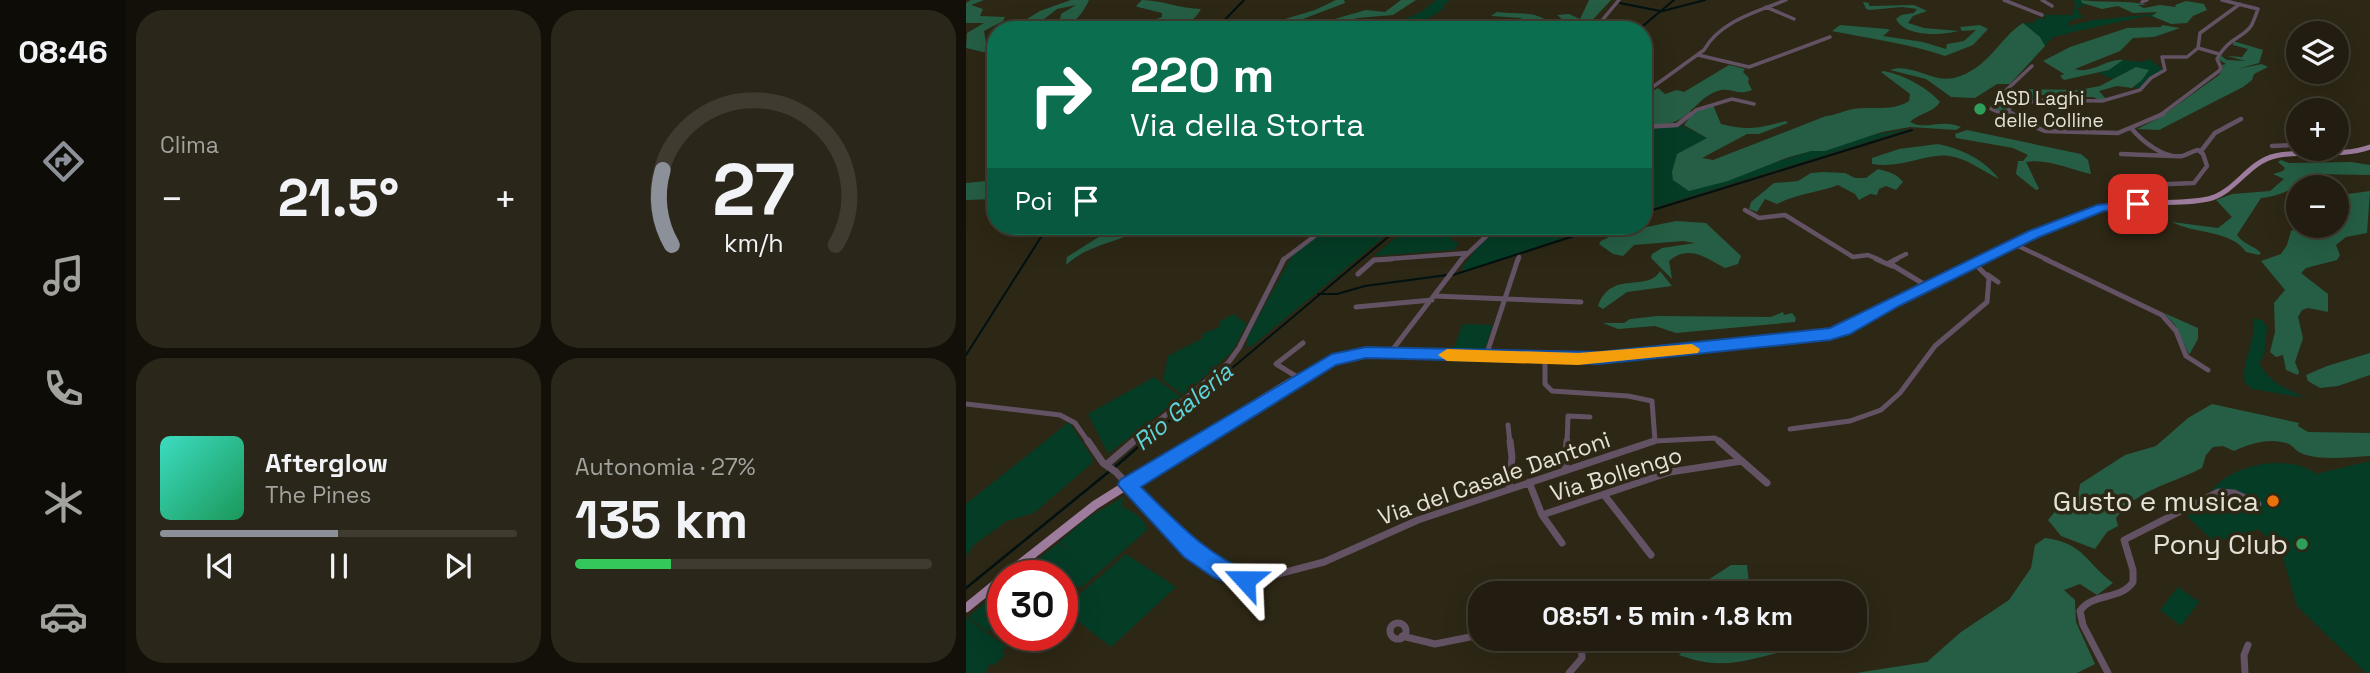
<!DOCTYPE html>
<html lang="it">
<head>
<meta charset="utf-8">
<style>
	:root { --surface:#221d10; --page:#2a2619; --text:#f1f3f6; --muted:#a2a29f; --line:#3f3b30; --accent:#8c9099 }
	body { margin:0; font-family:"Space Grotesk",sans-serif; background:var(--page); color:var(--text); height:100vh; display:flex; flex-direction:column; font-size:26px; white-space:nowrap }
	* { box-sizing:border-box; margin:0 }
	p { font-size:23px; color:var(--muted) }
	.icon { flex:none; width:38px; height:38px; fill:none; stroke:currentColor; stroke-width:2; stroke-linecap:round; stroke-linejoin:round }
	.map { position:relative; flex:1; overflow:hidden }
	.sheet { display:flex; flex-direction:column; gap:10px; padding:10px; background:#131009; width:840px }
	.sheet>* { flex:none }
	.banner { position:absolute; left:21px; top:21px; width:665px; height:214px; border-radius:28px; box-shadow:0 7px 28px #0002,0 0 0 2px var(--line); background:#0b6e4f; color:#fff; overflow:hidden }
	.fabs { position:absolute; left:1320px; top:21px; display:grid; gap:14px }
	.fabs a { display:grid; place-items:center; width:63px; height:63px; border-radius:50%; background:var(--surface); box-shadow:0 7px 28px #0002,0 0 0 2px var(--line); font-size:35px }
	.speed { position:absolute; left:21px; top:560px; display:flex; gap:14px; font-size:35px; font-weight:700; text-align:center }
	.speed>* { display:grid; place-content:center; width:91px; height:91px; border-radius:50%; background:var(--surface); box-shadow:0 7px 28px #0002,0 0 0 2px var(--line); line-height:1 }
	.speed .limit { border:10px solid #d22; background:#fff; color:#111 }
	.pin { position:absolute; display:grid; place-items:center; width:60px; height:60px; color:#fff; margin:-30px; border-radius:14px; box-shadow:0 4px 10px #0006 }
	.me { position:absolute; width:77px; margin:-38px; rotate:294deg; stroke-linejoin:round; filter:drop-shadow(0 0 5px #0008) }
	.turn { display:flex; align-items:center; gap:24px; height:147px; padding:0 28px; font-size:32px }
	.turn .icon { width:91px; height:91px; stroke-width:2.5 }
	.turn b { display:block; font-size:49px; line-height:60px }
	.then { display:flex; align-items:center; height:66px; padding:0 28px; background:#0003; gap:14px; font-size:26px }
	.big { font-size:52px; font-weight:600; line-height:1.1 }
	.sheet .widget { flex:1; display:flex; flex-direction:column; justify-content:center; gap:10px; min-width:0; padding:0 24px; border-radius:28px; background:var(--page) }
	.sheet .dial { align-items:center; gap:0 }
	.dial svg { height:182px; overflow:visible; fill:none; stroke:var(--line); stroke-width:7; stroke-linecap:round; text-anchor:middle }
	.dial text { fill:var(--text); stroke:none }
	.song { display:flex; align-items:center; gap:21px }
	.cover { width:84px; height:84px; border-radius:10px; background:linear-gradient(135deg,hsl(170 70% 55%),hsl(150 70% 35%)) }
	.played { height:7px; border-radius:4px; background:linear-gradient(90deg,var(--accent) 50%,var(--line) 50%) }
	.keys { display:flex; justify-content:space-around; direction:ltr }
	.heat { display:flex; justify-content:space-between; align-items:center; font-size:38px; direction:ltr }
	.charge { height:10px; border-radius:5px; background:linear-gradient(90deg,#34c759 27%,var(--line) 0) }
	.sheet .tiles { flex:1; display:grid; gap:10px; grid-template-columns:repeat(2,1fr) }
	.trip { position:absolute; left:502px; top:581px; width:399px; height:70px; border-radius:28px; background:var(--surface); box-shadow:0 7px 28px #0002,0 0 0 2px var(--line); font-weight:600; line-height:70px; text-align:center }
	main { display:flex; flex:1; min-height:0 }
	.tabs { display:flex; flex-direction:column; width:126px; justify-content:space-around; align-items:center; background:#0e0c06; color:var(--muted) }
	.tabs .icon { width:49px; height:49px }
	.tabs .on { color:var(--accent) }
	.tabs b { font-size:32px; color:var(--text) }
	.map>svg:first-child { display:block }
</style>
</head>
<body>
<main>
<nav class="tabs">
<b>08:46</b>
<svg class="icon on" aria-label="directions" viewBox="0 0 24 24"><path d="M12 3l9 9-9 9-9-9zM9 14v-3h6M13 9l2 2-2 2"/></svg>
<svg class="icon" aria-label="music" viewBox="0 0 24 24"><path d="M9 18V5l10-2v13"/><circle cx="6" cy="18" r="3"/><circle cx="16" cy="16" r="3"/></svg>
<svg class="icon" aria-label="phone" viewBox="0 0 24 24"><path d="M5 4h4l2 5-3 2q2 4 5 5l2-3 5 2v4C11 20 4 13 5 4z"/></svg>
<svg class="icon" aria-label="climate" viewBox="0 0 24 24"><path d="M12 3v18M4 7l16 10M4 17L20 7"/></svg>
<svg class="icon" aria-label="car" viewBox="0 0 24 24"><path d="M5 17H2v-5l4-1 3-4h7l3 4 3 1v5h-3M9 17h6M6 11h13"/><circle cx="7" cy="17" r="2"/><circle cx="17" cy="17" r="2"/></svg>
</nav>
<section class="sheet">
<div class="tiles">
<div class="widget"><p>Clima</p>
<div class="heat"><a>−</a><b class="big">21.5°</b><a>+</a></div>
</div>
<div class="widget dial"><svg viewBox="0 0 100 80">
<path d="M14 69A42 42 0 1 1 86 69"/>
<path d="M14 69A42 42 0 0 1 10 36" stroke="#8c9099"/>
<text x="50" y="56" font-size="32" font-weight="700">27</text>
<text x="50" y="72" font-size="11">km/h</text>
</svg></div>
<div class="widget">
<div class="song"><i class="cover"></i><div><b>Afterglow</b><p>The Pines</p></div></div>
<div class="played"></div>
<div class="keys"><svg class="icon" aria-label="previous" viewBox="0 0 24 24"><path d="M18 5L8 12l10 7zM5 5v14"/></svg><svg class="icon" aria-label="pause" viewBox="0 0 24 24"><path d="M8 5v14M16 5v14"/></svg><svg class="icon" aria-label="next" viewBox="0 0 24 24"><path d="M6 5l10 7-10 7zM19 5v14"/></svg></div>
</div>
<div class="widget"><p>Autonomia · 27%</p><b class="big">135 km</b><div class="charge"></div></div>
</div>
</section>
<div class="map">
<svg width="1404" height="673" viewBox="0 0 1404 673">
	<rect width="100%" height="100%" fill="#2d2715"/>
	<path fill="#053c26" d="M470 0H484L479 4 476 10 455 23 484 30H449L440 27 437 21 428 23 455 12Z
		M1107 0H1118H1115L1116 4 1121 5 1110 8 1117 17 1104 21 1101 26 1128 20 1187 14 1189 18 1180 16 1098 34H1101L1087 37 1079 46C1073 36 1064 32 1057 23H1067L1073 18 1081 19 1076 15H1107V8L1110 5Z
		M1183 59 1198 70 1182 79 1174 89 1168 87 1176 80 1170 67 1146 79 1133 73 1143 70 1157 60 1176 62Z
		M712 124 742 138 711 154 706 172 798 166 845 151H859L899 136 943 129 677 211V130Z
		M366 226H431L286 346 280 347 282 336 327 254Z
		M443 226 492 227 485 240 493 243 488 250 408 256Z
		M534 226H631L499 271 495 269 512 246Z
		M267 314 281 324 265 353 217 395 197 380 202 356 237 338 236 334 254 327 253 322Z
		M1287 318 1296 320 1301 327 1298 355 1293 363C1305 384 1319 388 1340 398L1286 389 1279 383C1274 361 1292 339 1287 318Z
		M497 324 527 325 518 351 514 353 486 352Z
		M188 377 215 397 142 454 122 414Z
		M103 422 127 459 125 464 68 513 41 521 8 545 0 556V504Z
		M1404 461V673H1400L1331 606 1316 554 1293 529 1248 542 1221 516 1250 499 1246 490C1267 464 1322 453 1350 474Z
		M157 497 156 506C166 512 179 517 181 530L115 588 92 573 93 576H52L70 560 82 568 71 560 92 543 106 551 93 542 121 518Z
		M160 554 210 587 145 647 96 609Z
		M1212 587 1233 602 1215 626 1194 610Z
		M25 598 37 606V620L34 623 37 624V635L58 636 48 644 26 631 32 624 22 632 2 617Z
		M0 617 40 647 36 652 39 655 28 665 24 664 19 673H0Z"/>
	<path fill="#255e44" d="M5 0H18L5 5 17 9 14 16 39 17 37 21 18 31 20 43 30 41V50L17 52 0 48 1 33 18 23H0V3Z
		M105 0H123C117 14 104 30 86 30L93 25 95 14 110 5 91 9 64 30H43L74 11Z
		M176 0C196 0 214 9 235 9 220 36 187 30 160 30L196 17V13L172 7 170 6Z
		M370 0H378L379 3 329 22 282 30 349 10Z
		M435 0H450L427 15 392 18 350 30H330L400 10 419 12Z
		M623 0H645L620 27 603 25 591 15 603 14 614 19Z
		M1115 0C1136 3 1164 0 1181 5H1172L1178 8 1194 5 1210 7 1209 5 1220 1 1238 4 1241 10 1227 16 1221 23 1205 24 1186 16 1191 12 1167 13 1152 6 1136 9 1116 3Z
		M897 2 903 3V6L948 5 961 11 947 16 942 23 958 28 993 31C976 35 940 38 930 19L935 15 948 13 951 9 936 7 904 10 900 9Z
		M531 12C561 15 570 9 594 30H576L554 18 525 16Z
		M1057 23 1074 37 1079 46 1044 84H1031L1009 98 985 97 960 79 924 70C944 62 967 83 988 78 1023 69 1033 38 1057 23Z
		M874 25 921 29 924 30 917 36 957 42 980 49 981 44 998 41 1010 30 996 31 994 27 1014 25 1022 29 1007 45 979 56C941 43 905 39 866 31Z
		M1196 25 1214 28 1188 37 1167 38 1154 51 1109 69C1124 75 1142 58 1157 60L1143 70 1098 80 1094 76 1098 74 1077 61 1104 47 1161 28 1195 27Z
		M1267 41 1297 50 1293 63 1271 69 1296 64 1302 67 1288 74 1286 80 1277 87 1193 130 1171 129 1193 118 1253 75 1257 68 1256 65 1260 64 1253 60 1254 55 1261 60 1280 61 1261 56 1276 57 1282 49 1267 45Z
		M763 65 779 69 777 72 783 78 782 82 786 90C772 96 767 88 755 90 733 95 725 118 705 123 696 125 686 125 677 126V97L692 88 699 94 711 90 718 92Z
		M1170 67 1183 70 1176 80 1166 88 1151 86 1133 91 1140 99 1135 101 1127 97H1112L1110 100 1082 99 1080 95H1072V100L1042 107 1054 120 1030 110 1029 105 1039 93 1049 96 1053 92 1046 89 1113 90 1134 86Z
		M917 71C936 74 961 87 974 102 967 113 953 113 944 122 960 131 976 118 995 127L990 130 944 127 916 132 859 151H845L820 158 762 181 723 191 707 180 706 172 711 154 741 138 718 125 728 112 747 105 755 124C784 131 792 128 820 121L822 123 793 134H781L736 158 747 160 860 116C871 115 877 111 887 109 906 106 926 112 943 101L944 94 915 72Z
		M1001 130 1115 154 1122 160 1125 174C1105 170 1082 158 1060 162L1073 189 1070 190 1050 174 1052 161H1057L1062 155 1047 148 990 138 989 134Z
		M972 144C995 149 1018 159 1033 179 1018 172 1001 158 983 156 960 153 936 169 906 164V158L933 149Z
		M1315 160 1323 163 1385 162 1404 165V175L1346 174C1334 187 1312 197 1295 198L1271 235C1277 244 1287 245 1295 253L1293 255 1280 252C1266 230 1227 234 1206 222L1252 228 1266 217 1250 200 1266 194 1304 191 1318 179 1307 174 1317 171 1319 168 1312 162Z
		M912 169C922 172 930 173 937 182L930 190 920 186 913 189 911 195 904 194 893 200 889 194 872 185C851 193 830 194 811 204L799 199 791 212 783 209 785 202 808 183 832 181 845 173 857 172 879 173 889 178H900Z
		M21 181 30 187V199L0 200V183Z
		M1404 191 1401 233 1380 237 1370 245 1374 255 1371 260 1340 268 1335 273 1362 294V312L1342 308 1336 310 1332 317 1337 338 1329 362 1333 372 1332 375 1320 370 1317 355 1310 357 1304 352 1309 332 1308 303 1319 290 1295 261 1315 254 1321 245 1325 231 1333 226H1370V208L1382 194Z
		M710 221 740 223 775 256 772 264 759 268C740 258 723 244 703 261L706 279 685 258 686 254 696 248 729 243 717 241 668 245 657 256 647 254 633 244 635 241 651 233Z
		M150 226 176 227C154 244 125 242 100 265L101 257Z
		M694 271 706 286 661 292 637 309 632 306C645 269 682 293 694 271Z
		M817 312 818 315 826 313 830 318 829 322 710 333 689 326 652 329 637 323H658L664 319 691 316 805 317Z
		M1198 313 1232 328V339L1223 355 1209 325Z
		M1404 353V375L1372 386 1354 388 1342 381 1340 375 1361 366Z
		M1246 404 1333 423 1332 426 1342 432 1404 433V456C1382 457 1358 461 1337 454 1331 452 1328 447 1323 444 1306 437 1284 443 1268 451L1257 446 1247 447 1240 455 1236 468C1206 484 1171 489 1150 518L1152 526 1141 532 1129 549 1095 536 1082 520 1093 507 1110 508 1114 484 1159 455 1190 446 1222 418Z
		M1079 538C1118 543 1119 562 1147 583L1131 595 1114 584 1098 590 1109 600 1110 622 1129 664 1111 673H890L961 662 995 632 1043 600 1065 568 1069 545Z
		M765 565H781L783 583 774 593H722Z
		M764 639H868C851 651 851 644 833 648 786 657 761 673 713 655L723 645 744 647Z"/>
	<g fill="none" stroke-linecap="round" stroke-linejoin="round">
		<path stroke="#001112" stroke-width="2" d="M654 3 694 11
			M693 12 739 0
			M249 30 278 0
			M672 30 708 0
			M677 213 946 130
			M487 275 639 226
			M352 294H371L399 286 481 275
			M0 355 82 226
			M177 443 435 226"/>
		<path stroke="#001112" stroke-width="2.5" d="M149 467 179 441
			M0 588 145 470"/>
		<path stroke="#635263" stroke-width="3.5" d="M1038 0 1076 15
			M1076 0 1086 6
			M1176 2 1181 0
			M800 7 828 19
			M628 30 653 0
			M1253 54 1232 48 1234 33 1274 4
			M732 55 783 67 864 37
			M677 94 738 50C754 21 791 12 820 0
			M723 116 730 110 766 99 788 104
			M1041 116 1025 109 1035 95 1066 66
			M1049 116 1043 111 1045 105 1078 100 1136 101 1174 90 1185 78 1199 70 1196 57H1221L1232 48
			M1193 116 1253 71 1255 68 1251 59C1262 38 1277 38 1285 26 1288 21 1290 14 1292 9L1256 0"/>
		<path stroke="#635263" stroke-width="4.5" d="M1037 114 1079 131 1152 133 1197 114
			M1047 114 1052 118
			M677 127 711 125 725 114
			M1166 129C1176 141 1198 159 1216 156 1221 155 1226 151 1232 150L1237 154 1241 166 1228 183 1181 185 1199 203
			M1306 146 1325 145 1337 155
			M1235 151 1249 133 1275 119
			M1155 154 1207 156
			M779 210 793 218 819 215 887 257 902 255 914 260
			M1048 244 1082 260
			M317 260 362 226
			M408 260 502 253
			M495 260 531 226
			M552 260 553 257
			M928 260 940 254"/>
		<path stroke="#635263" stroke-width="5" d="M910 259 926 266
			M931 259 923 263 961 286
			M1079 259 1196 315 1210 331 1220 356 1242 370
			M392 274 408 260 426 259
			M1022 275 1032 282
			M469 296 615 302
			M390 307 466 300
			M424 353 496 259
			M520 356 552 259
			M579 359V384L586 391 662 396 686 401 689 441 682 443
			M333 378 310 364 337 343
			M0 404 94 415 109 423 123 443
			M542 425 544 443
			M824 429 884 421 915 410 934 393 969 346 1021 302 1023 278 1008 263
			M689 441 749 438 755 443
			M166 443 262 363 273 348 318 259
			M601 443 602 416 624 417"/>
		<path stroke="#635263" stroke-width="7" d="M122 441 137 463 150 472 216 543 255 571 285 581 358 562 452 520 688 441
			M753 441 801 483
			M140 465 168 441
			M599 471 601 441
			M563 482 576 515 596 543
			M543 488 546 457 544 441
			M639 496 685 555
			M576 515 704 472 776 461
			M424 631a8 8 0 1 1 16 0a8 8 0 1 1-16 0Z
			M436 636 469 644 514 635
			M603 673 616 658 615 639
			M1142 673 1117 625 1114 611C1127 592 1154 601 1167 582V570L1158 540 1252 492 1268 493 1292 504
			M1279 673 1278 655 1282 645"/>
		<path stroke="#9e7c9e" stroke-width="5" d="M1014 260C1054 241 1097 216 1141 206 1174 199 1210 206 1242 199 1269 193 1282 162 1309 156 1341 149 1373 158 1404 147"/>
		<path stroke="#9e7c9e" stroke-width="7" d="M228 443C280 411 332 369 392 353L612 359 864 334 879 330 1017 259"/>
		<path stroke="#9e7c9e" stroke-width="9" d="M39 576 129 505 231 441
			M0 608 37 578"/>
	</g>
	<path fill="#1a73e8" stroke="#114b97" stroke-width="2" d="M1172 200 1176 201V207L1138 211 1073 237 933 306 884 334 864 340 633 364 400 358 370 365 175 487C210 521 240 555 286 573L289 580 286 587 279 590 247 577 218 557 152 485 154 480 366 354 400 347 633 352 864 328 1063 231 1131 205Z"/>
	<path fill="#f59e0b" d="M726 344 734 349 732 353 612 365 481 361 472 355 481 349 612 353Z"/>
	<g fill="#2e9e5b" stroke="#2d2715" stroke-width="2.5">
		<circle cx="1014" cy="109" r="7"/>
		<circle cx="1336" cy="544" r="7"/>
	</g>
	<circle fill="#e8710a" stroke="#2d2715" stroke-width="2.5" cx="1307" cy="501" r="7"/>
	<g text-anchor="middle" stroke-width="7" stroke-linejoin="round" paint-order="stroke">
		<g font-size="19" fill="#e5e1d6" stroke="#2d2715" text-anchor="start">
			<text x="1028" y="105">ASD Laghi<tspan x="1028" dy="22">delle Colline</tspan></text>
		</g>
		<g font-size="23" fill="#e5e1d6" stroke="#2d2715">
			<text transform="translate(650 474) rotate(-17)" y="8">Via Bollengo</text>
			<text transform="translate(528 478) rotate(-19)" y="8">Via del Casale Dantoni</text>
		</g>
		<g font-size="24" font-style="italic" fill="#5ed3da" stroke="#2d2715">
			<text transform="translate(217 407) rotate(-40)" y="8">Rio Galeria</text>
		</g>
		<g font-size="28" fill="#e5e1d6" stroke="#2d2715" text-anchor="end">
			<text x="1293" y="511">Gusto e musica</text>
			<text x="1322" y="554">Pony Club</text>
		</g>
	</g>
</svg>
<div class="fabs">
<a><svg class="icon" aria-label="layers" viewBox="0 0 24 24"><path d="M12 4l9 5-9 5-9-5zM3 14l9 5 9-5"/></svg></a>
<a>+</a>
<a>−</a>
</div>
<div class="speed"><div class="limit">30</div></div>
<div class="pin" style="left:1172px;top:204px;background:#d93025"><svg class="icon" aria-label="arrive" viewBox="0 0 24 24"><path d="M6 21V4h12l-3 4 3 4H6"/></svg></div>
<svg class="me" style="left:279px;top:580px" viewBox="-20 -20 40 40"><path d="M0-17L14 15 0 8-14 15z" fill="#1a73e8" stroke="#fff" stroke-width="4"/></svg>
<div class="trip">08:51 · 5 min · 1.8 km</div>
<div class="banner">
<div class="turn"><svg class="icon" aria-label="right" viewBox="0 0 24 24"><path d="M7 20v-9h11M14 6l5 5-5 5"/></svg><div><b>220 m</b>Via della Storta</div></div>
<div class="then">Poi<svg class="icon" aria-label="arrive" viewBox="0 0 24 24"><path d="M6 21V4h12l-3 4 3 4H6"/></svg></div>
</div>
</div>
</main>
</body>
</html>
